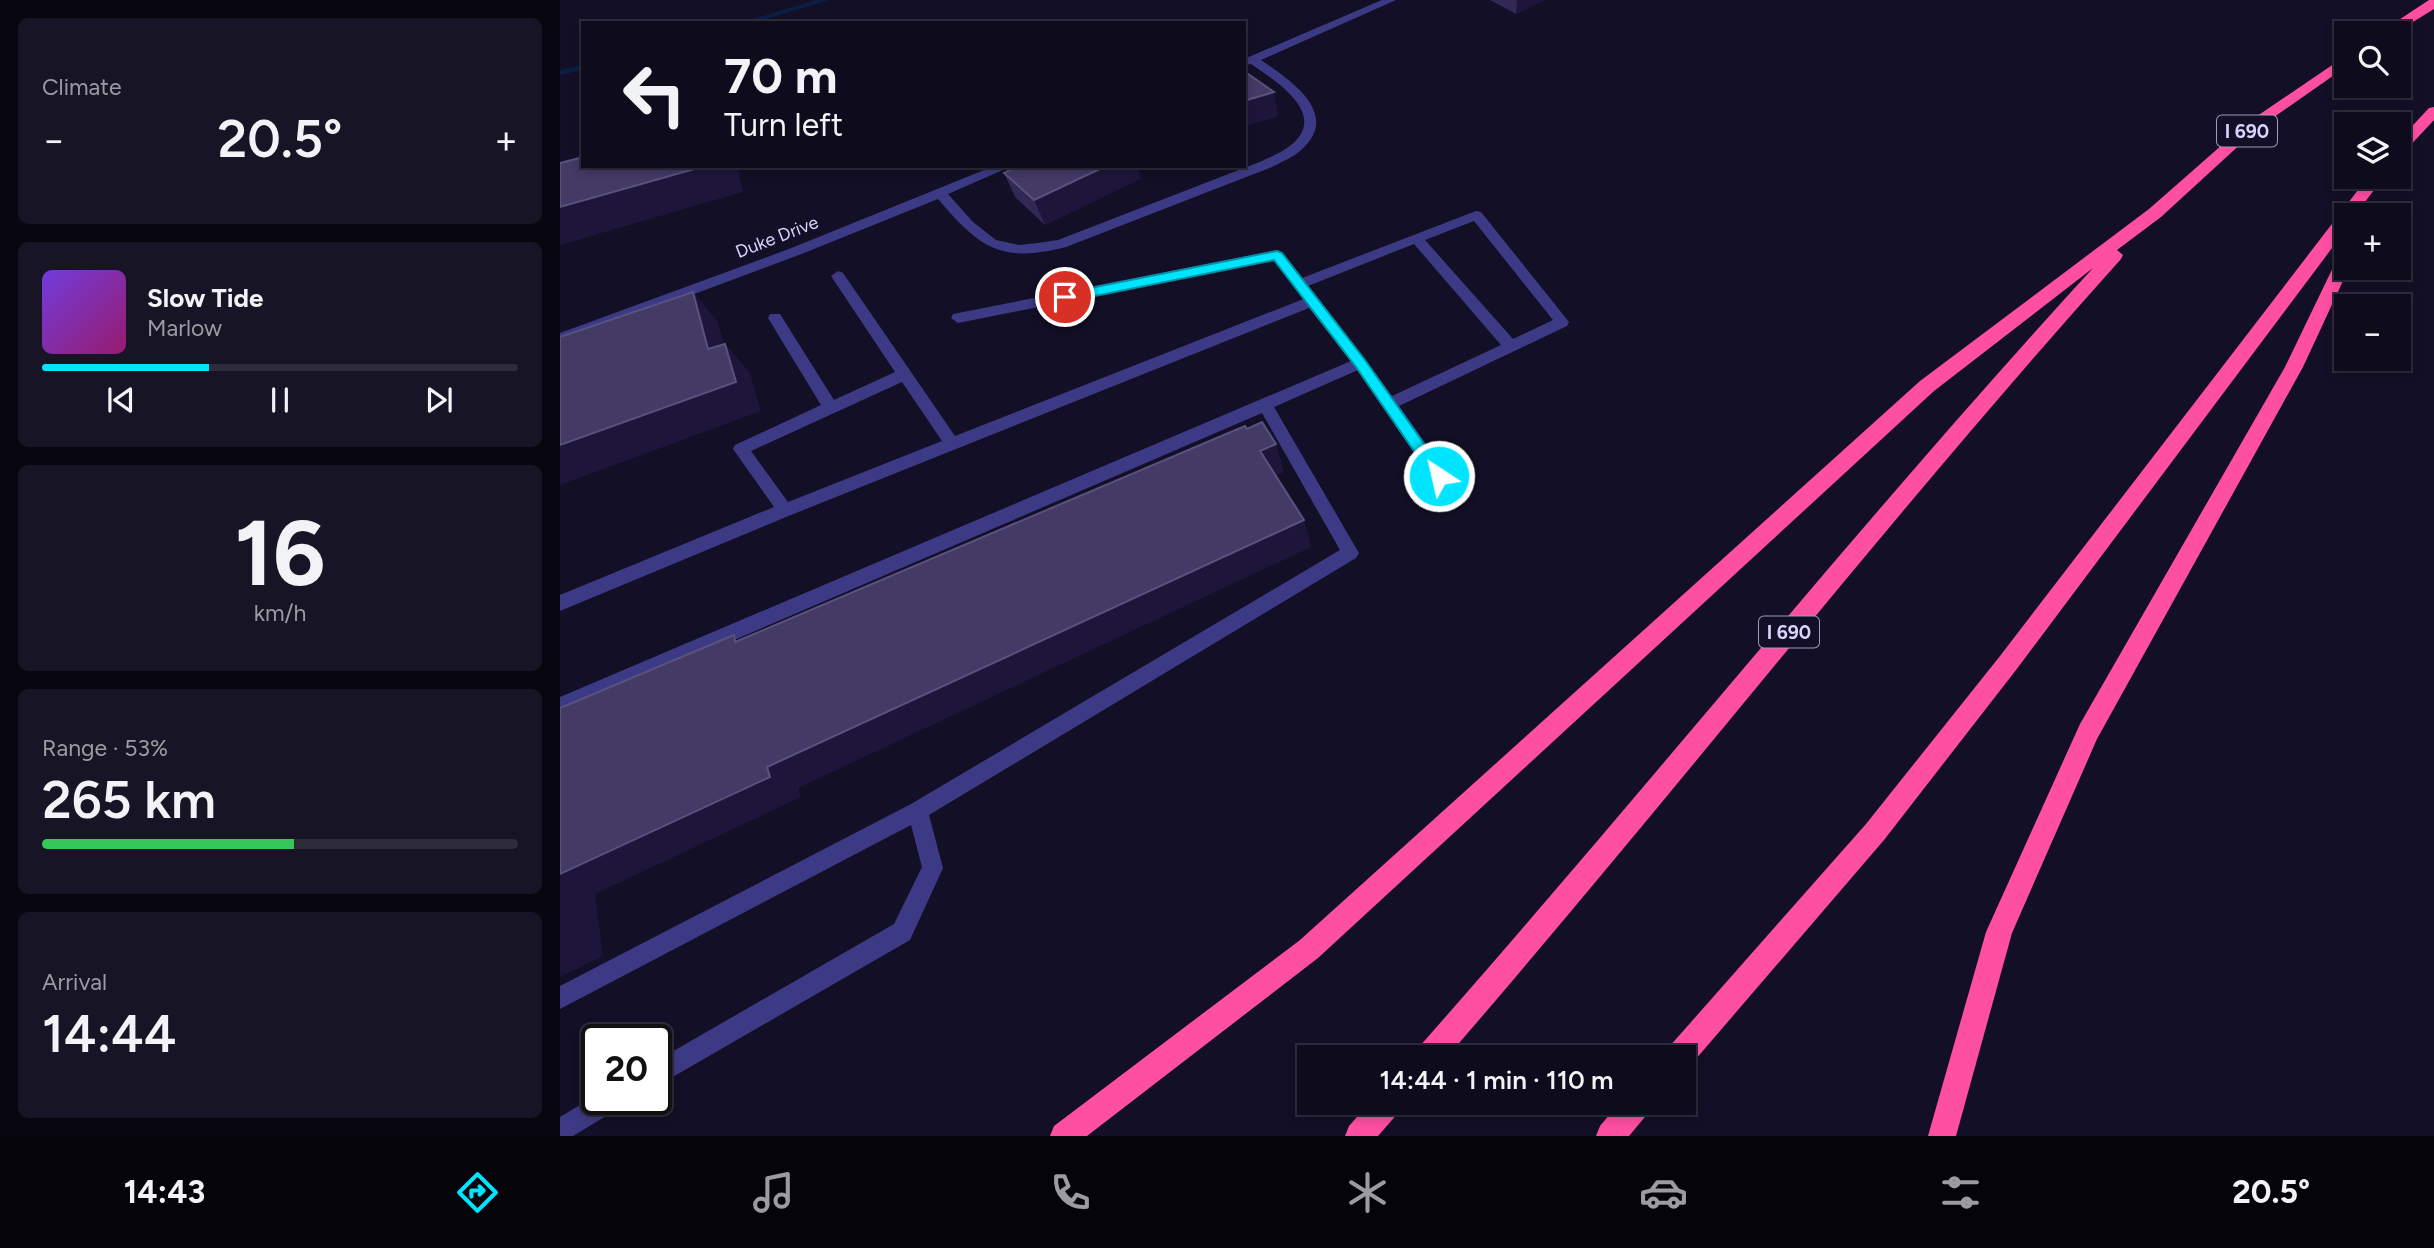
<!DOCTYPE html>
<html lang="en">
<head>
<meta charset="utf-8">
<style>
	:root { --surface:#0e0b1c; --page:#171425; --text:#f1f3f6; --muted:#9b9ba3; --line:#2e2b3b; --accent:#00e5ff }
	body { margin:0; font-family:Figtree,sans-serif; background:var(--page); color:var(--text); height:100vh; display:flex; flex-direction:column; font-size:26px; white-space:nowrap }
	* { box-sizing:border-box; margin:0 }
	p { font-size:23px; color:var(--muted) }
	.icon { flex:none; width:38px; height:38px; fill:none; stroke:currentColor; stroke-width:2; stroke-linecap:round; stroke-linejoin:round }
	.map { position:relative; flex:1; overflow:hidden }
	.panel { display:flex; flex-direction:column; gap:18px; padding:18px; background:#08060f; width:560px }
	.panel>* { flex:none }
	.guide { position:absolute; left:21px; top:21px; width:665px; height:147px; border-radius:0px; box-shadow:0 4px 10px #0003,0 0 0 2px var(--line); background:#0e0b1c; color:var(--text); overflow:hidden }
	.tools { position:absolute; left:1774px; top:21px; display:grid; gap:14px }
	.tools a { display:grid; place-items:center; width:77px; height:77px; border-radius:0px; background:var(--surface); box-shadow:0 4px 10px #0003,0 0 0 2px var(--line); font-size:35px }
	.speed { position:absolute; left:21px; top:1024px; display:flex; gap:14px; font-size:35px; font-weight:700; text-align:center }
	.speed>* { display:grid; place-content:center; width:91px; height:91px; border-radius:50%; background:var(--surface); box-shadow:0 4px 10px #0003,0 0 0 2px var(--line); line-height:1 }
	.speed .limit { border:4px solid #111; border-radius:10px; background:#fff; color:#111 }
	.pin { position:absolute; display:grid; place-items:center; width:60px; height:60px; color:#fff; margin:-30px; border:4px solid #fff; border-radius:50%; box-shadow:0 2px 7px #0007 }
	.me { position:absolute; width:77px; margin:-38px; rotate:325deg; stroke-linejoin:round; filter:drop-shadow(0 0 5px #0008) }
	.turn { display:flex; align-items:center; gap:24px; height:147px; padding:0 28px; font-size:32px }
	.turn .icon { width:91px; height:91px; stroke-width:2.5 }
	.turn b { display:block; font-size:49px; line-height:60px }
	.big { font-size:52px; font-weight:600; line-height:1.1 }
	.panel .tile { flex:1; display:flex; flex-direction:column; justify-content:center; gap:10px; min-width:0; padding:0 24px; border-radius:10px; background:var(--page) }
	.panel .dial { align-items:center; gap:0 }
	.dial b { font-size:91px; line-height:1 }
	.song { display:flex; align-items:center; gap:21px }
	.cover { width:84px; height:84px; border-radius:10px; background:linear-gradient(135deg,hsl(260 70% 55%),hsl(320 70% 35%)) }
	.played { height:7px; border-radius:4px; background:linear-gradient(90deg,var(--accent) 35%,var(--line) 35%) }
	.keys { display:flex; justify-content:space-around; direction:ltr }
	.heat { display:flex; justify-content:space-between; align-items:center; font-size:38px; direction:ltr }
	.charge { height:10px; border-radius:5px; background:linear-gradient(90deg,#34c759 53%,var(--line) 0) }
	.trip { position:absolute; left:737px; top:1045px; width:399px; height:70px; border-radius:0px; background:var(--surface); box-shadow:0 4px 10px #0003,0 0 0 2px var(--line); font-weight:600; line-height:70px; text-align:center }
	.dock { display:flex; height:112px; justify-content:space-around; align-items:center; background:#06040b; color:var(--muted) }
	.dock .icon { width:49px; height:49px }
	.dock .selected { color:var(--accent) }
	.dock b { font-size:32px; color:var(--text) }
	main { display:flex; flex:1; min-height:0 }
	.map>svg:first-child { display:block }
</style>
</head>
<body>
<main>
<section class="panel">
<div class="tile"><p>Climate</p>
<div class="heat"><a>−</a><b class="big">20.5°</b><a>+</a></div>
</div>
<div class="tile">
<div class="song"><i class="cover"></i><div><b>Slow Tide</b><p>Marlow</p></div></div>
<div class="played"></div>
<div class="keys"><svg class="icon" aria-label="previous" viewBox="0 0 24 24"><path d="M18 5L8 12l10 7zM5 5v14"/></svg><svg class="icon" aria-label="pause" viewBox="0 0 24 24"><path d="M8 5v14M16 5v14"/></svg><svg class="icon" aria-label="next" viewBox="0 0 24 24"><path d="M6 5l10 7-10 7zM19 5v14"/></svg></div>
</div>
<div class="tile dial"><b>16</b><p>km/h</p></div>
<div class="tile"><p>Range · 53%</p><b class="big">265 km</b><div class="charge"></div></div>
<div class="tile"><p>Arrival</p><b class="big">14:44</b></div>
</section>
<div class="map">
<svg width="1874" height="1136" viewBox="0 0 1874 1136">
	<rect width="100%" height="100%" fill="#130f26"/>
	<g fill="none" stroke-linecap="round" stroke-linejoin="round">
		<path fill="#0a1f44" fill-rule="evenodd" d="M256 0H269L193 23H179Z
			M23 65V70L0 75V70Z"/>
		<path fill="#3d3a85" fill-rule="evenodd" d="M822 0H836L701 60C730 80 783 114 740 151 732 158 721 162 712 167L506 247C440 264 419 247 378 199L239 255 0 344V333L229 249 434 166H452L388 194 413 222 436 240 459 245 478 243 498 240 702 161C712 156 723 152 731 145 769 114 716 81 691 64L684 65V59Z
			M916 211 921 212 1009 322 1007 326 839 406 885 471 887 476 885 481H873L798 370 714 407 796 548 799 553 796 558 369 815 383 868 350 940 104 1082 96 1086V1061L334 924 362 867 351 825 0 1009V986L351 804 780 550 702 413 0 715V697L791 361 749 308 231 515 0 611V595L214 507 173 449 175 445 261 405 208 318 210 314H220L274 400 335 372 271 276 278 271 283 273 395 436 746 298 741 296 714 260 398 323 391 318 393 314 717 250 722 252 742 278ZM914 221 993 320 953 339 865 240ZM854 244 941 345 832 396 757 298 751 296 753 293 748 286ZM342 382 382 441 228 502 191 451Z
			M37 1095V1099H65L61 1107 13 1136H0V1117Z"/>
		<path fill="#ff4fa3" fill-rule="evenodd" d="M1869 0H1874V9L1835 33H1819Z
			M1787 55V66L1697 129 1601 217 1557 250 1563 255 1561 259C1328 518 1115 794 887 1057H855L859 1047C1086 790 1301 521 1533 268L1374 391 758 958 527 1136H490L494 1126 740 940 1360 381 1589 209 1687 123Z
			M1874 107V120L1844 152 1839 154V140L1869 108Z
			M1808 177H1824L1795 215H1787V228L1456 670 1324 840 1129 1067 1124 1069V1057H1105L1109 1047 1306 824 1440 656Z
			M1787 250V268H1789L1743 367 1537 739 1452 933 1396 1136H1368L1426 932 1520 724 1725 367 1779 255Z
			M810 1102H843L839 1112 818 1136H785L789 1126Z
			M1060 1102H1093L1089 1112 1069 1136H1036L1040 1126Z"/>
	</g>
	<path fill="#312854" d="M930 0H984L956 14Z
		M444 173 581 178 485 225 455 197Z"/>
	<path fill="#1d163a" d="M957 0H984L956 14Z
		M714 92 718 116 684 127V101Z
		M145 166H177L183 192 0 245V207Z
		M546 166H577L581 178 485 225 474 200Z
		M133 292 158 322 174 379 148 349Z
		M165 344 190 373 201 411 0 485V445Z
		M716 444 724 472 709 479 700 451Z
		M744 520 751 547 238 788 241 797 35 894 43 956 0 977V874L207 767Z"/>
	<path fill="#433a66" stroke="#5a527e" stroke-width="2" d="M684 71 714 92 684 101Z
		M23 157V166H145L0 207V163Z
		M459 166H546L474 200 444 173Z
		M133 292 148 349 165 344 176 382 0 445V337Z
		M702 422 716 444 700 451 744 520 207 767 210 777 0 874V708L174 635 175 642 685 426 687 429Z"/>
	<path fill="#00e5ff" stroke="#0095a6" stroke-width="2" d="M717 251 722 253 805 360 884 472 887 476 884 480H874L796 367 714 260 505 302 498 297 505 293Z"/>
	<g text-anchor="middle" stroke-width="7" stroke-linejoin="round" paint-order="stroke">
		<g font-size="18" fill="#d9d4ff" stroke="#130f26">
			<text transform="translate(217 237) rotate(-21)" y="6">Duke Drive</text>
		</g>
		<g fill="#130f26" stroke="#9e99be" stroke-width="2">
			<rect x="1657" y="115.5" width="60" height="31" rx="5"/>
			<rect x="1199" y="616.5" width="60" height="31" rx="5"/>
		</g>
		<g font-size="19" font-weight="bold" fill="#d9d4ff">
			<text x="1687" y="138">I 690</text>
			<text x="1229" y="639">I 690</text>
		</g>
	</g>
</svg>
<div class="tools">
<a><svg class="icon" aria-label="search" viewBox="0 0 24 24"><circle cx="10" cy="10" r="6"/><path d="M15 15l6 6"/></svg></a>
<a><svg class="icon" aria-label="layers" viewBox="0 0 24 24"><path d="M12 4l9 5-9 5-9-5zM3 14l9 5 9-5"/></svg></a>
<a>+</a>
<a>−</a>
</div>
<div class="speed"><div class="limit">20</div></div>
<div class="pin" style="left:505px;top:297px;background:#d93025"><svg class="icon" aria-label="arrive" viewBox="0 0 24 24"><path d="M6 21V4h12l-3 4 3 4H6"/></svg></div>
<svg class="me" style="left:879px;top:476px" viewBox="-20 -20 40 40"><circle r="17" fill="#00e5ff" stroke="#fff" stroke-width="3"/><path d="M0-11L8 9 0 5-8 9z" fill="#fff"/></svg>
<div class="trip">14:44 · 1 min · 110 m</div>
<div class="guide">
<div class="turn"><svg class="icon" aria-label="left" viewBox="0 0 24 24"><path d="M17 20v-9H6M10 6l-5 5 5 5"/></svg><div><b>70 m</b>Turn left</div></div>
</div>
</div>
</main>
<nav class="dock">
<b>14:43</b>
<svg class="icon selected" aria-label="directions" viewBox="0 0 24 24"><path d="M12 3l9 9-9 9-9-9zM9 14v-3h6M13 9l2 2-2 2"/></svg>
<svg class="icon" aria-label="music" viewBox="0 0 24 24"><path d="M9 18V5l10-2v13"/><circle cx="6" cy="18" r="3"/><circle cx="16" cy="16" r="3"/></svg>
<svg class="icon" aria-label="phone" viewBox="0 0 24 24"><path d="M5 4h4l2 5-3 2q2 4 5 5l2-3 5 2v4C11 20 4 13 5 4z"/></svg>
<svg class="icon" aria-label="climate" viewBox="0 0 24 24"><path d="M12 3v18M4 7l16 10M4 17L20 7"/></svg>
<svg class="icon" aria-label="car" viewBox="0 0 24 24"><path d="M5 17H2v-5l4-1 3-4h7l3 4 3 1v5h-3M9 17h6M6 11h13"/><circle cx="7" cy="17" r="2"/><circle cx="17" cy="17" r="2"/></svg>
<svg class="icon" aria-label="filters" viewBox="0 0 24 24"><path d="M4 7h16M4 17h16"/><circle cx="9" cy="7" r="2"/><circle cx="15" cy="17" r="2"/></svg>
<b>20.5°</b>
</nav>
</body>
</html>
